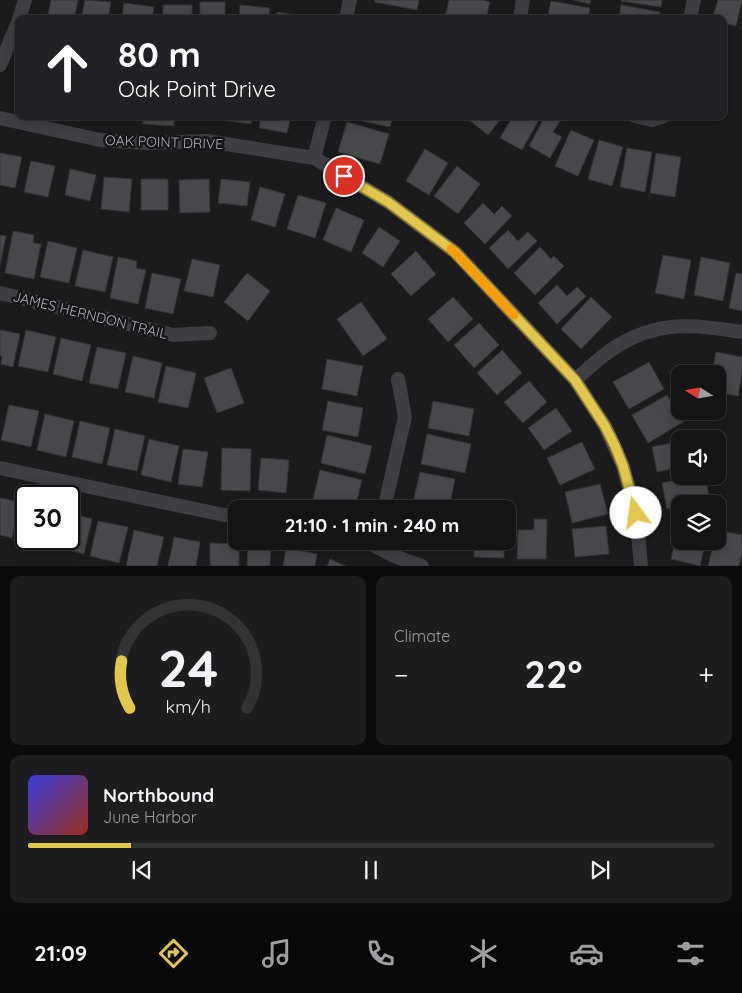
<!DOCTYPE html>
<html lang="en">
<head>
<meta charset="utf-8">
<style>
	:root { --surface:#141416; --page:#1d1d1f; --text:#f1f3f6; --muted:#9d9ea1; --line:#333335; --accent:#e1c74e }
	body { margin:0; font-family:Quicksand,sans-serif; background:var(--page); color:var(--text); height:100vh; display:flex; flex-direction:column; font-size:19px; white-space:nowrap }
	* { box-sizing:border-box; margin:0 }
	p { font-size:16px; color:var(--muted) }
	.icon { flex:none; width:28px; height:28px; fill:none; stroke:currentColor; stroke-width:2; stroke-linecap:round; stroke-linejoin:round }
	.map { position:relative; height:566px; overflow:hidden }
	.sheet { display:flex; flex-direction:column; gap:10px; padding:10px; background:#0b0b0c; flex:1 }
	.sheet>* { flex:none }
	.hud { position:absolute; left:15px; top:15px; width:712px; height:105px; border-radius:10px; box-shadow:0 2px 12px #0003,0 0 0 1px var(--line); background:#202124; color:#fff; overflow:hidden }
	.needle { width:32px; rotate:281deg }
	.fabs { position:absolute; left:671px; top:365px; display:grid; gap:10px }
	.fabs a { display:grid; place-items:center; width:55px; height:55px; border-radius:10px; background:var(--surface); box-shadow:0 2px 12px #0003,0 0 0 1px var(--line); font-size:25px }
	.speed { position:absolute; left:15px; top:485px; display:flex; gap:10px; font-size:25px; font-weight:700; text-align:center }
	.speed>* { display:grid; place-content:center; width:65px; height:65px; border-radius:50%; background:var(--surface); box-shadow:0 2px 12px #0003,0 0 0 1px var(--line); line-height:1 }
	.speed .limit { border:2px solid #111; border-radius:8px; background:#fff; color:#111 }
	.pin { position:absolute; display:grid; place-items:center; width:42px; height:42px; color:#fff; margin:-21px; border:2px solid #fff; border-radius:50%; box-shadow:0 1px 5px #0007 }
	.me { position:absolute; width:55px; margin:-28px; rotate:346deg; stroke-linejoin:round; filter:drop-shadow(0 0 4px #0008) }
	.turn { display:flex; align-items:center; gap:18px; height:105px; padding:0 20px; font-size:22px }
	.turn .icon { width:65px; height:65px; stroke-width:2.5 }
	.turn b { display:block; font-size:35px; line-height:42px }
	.big { font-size:38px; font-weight:700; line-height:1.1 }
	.sheet .card { flex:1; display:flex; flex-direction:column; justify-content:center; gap:8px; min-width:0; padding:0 18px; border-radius:10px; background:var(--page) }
	.sheet .dial { align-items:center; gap:0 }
	.dial svg { height:130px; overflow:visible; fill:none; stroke:var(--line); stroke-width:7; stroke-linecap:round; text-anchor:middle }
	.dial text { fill:var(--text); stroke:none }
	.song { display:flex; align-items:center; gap:15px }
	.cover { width:60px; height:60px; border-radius:8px; background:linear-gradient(135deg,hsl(240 70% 55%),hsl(10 70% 35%)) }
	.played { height:5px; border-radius:2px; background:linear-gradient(90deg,var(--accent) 15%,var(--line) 15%) }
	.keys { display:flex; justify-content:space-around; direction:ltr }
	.heat { display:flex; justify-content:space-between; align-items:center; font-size:28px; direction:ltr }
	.sheet .tiles { flex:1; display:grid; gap:10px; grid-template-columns:1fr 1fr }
	.card:last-child { grid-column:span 2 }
	.trip { position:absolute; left:228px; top:500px; width:288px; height:50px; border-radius:10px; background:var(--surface); box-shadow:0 2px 12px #0003,0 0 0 1px var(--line); font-weight:700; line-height:50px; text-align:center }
	.tabs { display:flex; height:80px; justify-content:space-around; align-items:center; background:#080809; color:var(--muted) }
	.tabs .icon { width:35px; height:35px }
	.tabs .selected { color:var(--accent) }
	.tabs b { font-size:22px; color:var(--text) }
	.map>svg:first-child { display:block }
</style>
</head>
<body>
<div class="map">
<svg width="742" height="566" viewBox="0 0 742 566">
	<rect width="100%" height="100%" fill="#1b1b1d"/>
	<path fill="#48484c" stroke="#353538" d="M51 0H78L74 19H47Z
		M85 0 111 2 108 19H81Z
		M375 0H419L417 10 374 2Z
		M449 0H482L490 2 486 19H453L445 17Z
		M573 0H591L590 4Z
		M621 0H662L661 7 621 1Z
		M718 0H742L736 26 724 23V19H712Z
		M551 1 590 8 588 19H547Z
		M200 2H225V19H200Z
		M124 3 154 7 152 19H122Z
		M163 5H192V19H163Z
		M240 5 270 8 268 19H239Z
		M621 5 660 12 659 19H619Z
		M277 12 307 17 306 19H276Z
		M369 15 387 19H369Z
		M108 116H125L124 120Z
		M143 116H174V126L143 124Z
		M183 116H213V120H183Z
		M221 116H252L251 124 221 120Z
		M261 116H291L287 133 259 128Z
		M349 116H393L390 127 348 118Z
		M472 116H503L488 135 469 120Z
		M513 116H541L522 150 500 138Z
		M545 116H551L560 121 553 132 562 137 550 158 529 146Z
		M347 122 389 134 380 164 338 152Z
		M571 130 594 140 578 176 555 166Z
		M599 140 623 147 612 186 588 179Z
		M627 148 652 152 645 192 620 187Z
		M425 149 448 163 429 195 406 181Z
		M0 153 22 157 15 188 0 185Z
		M656 153 681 157 675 197 650 193Z
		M31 161 55 166 48 197 24 192Z
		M457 166 480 184 458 214 434 196Z
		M70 169 96 175 90 201 65 195Z
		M104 177 132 179 129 212 101 209Z
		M141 179H168V210H141Z
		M209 179 210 212 180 213 179 180Z
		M221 179 250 182 247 206 218 203Z
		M260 187 285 194 275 227 251 220Z
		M298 195 326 203 315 238 287 229Z
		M483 203 494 214 502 206 512 216 485 244 464 223Z
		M336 208 364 220 351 252 323 240Z
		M379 227 400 241 383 267 362 253Z
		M508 230 518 241 528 232 537 241 508 269 489 248Z
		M13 231 34 235 33 243 41 244 34 279 5 273Z
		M0 235 6 236 0 265Z
		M48 241 77 248 69 283 40 277Z
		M540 247 551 259 554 256 564 266 535 295 514 273Z
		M83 250 113 257 105 292 75 286Z
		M416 251 436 274 411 296 391 274Z
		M663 255 691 260 684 299 655 293Z
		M118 257 137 261 136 268 146 270 138 304 110 298Z
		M701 257 730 263 723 301 694 295Z
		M192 259 220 265 213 297 184 291Z
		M152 273 181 279 173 314 145 308Z
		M247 273 270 291 248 321 224 302Z
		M736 273 742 274V311L729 308Z
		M557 285 567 296 577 287 586 296 557 324 538 303Z
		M453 297 473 319 448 342 428 319Z
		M591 297 612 317 581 349 561 329Z
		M361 302 387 339 363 356 337 319Z
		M479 323 499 345 474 368 454 345Z
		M0 330 20 334 13 367 1 364 2 356H0Z
		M26 330 56 337 48 372 18 366Z
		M61 338 91 345 82 381 53 374Z
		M97 347 126 353 118 389 89 383Z
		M502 350 522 373 497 395 477 373Z
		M716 352 742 357V373L738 396 718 392V374H712Z
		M133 356 162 363 154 398 125 392Z
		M327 359 363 366 357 396 322 389Z
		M649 362 664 389 629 409 613 382Z
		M166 366 196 373 188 408 158 402Z
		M231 368 244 403 217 413 204 378Z
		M529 381 547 402 523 423 504 402Z
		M667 395 683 422 648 443 632 415Z
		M328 401 363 408 358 437 322 430Z
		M433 401 474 409 469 436 428 428Z
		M9 405 39 411 31 447 1 440Z
		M556 408 572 431 544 450 528 428Z
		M45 414 74 421 66 457 37 450Z
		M80 421 110 428 102 464 72 457Z
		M115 429 145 436 137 471 107 465Z
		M427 434 471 444 465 473 421 464Z
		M327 435 372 446 365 474 321 463Z
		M149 439 179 446 171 482 141 475Z
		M680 441V467L657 472 652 447Z
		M582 442 595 469 560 485 547 458Z
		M222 448 251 449 250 491 221 490Z
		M183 449 208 452 202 487 178 484Z
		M261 458 289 460 286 493 258 490Z
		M320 470 362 480 355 509H338L312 503Z
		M420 472 455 479 449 509 413 503Z
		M693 476H705L710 501 694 504H680V507L667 509 662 483Z
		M600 484 608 514 572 523 565 492Z
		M0 498 20 502 12 538 0 535Z
		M26 507V539H50L48 546 19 540Z
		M69 513 92 519 84 554 55 547 57 539H69Z
		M534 519H547L546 559H517L518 530H534Z
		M98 521 128 527 119 563 90 556Z
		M606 526 609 554 575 557 572 529Z
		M679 526 680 541H706L700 566 671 559Z
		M134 530 164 537 157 566H126Z
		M718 530 742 535V553L739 566H708L714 541H718Z
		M174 537 200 542 196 566H168Z
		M424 541H439L438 545Z
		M474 541H504V558L474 557Z
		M210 543 239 544V566H210Z
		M248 547 271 548 270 566H247Z
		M286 548 317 554 315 566H283Z
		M330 559 346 566H327Z"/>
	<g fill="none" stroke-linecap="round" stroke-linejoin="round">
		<path stroke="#3e3e43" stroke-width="14" d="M19 19 25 0
			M346 19 350 0
			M520 19 523 0
			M690 19 694 0
			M0 65 19 20
			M635 116 652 120 664 116
			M0 118 100 140 146 143 207 141 314 158 388 202 455 252 575 380 605 426 623 466 636 513 641 566
			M314 158 325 116
			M0 293 173 335 210 333
			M575 380C588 369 600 357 614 348 657 320 694 324 742 332
			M0 468 224 515H236
			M382 509 386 500 405 417 398 379
			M365 541 394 556 422 566"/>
	</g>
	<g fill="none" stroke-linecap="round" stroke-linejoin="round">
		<g stroke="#928133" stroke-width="12">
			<path id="route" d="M344 176 388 202 455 252 575 380 605 426 615 446 623 466 636 513"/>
		</g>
		<use href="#route" stroke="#e1c74e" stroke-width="9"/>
		<path stroke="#f59e0b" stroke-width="9" d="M451 249 514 315"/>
	</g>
	<g text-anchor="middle" stroke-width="5" stroke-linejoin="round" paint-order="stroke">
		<g font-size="14" fill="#afb0bb" stroke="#161618">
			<text transform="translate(164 142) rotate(2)" y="5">OAK POINT DRIVE</text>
			<text transform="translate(90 315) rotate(14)" y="5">JAMES HERNDON TRAIL</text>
		</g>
	</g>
</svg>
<div class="fabs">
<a><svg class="needle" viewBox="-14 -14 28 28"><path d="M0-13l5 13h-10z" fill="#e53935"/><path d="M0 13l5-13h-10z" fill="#9d9ea1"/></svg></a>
<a><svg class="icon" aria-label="sound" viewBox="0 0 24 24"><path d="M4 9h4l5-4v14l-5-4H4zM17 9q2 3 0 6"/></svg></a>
<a><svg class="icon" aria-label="layers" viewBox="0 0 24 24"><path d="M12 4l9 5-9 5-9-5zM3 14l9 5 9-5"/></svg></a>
</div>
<div class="speed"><div class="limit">30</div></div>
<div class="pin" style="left:344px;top:176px;background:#d93025"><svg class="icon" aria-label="arrive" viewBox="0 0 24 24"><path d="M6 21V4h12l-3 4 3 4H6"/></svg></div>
<svg class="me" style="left:636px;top:513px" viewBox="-20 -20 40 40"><circle r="19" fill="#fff"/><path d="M0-13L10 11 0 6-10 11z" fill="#e1c74e"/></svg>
<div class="trip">21:10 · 1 min · 240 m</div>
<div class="hud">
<div class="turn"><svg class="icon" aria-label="ahead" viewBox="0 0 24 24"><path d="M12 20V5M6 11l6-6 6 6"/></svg><div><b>80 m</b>Oak Point Drive</div></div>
</div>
</div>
<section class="sheet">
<div class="tiles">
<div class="card dial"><svg viewBox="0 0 100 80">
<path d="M14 69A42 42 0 1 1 86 69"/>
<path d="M14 69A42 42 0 0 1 9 40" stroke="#e1c74e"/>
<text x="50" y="56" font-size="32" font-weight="700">24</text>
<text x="50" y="72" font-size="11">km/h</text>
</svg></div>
<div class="card"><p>Climate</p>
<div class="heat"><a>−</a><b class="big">22°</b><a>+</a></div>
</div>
<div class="card">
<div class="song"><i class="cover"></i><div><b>Northbound</b><p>June Harbor</p></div></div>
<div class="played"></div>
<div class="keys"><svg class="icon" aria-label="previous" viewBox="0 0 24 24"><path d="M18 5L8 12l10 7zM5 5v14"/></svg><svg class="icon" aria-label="pause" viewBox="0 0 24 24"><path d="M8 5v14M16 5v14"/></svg><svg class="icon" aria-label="next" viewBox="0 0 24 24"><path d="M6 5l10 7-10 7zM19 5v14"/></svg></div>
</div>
</div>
</section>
<nav class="tabs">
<b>21:09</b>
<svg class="icon selected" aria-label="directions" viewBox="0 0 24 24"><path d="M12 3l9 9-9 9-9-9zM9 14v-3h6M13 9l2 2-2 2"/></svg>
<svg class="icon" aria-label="music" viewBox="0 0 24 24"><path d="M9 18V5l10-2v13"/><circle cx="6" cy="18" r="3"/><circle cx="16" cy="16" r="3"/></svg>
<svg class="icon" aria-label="phone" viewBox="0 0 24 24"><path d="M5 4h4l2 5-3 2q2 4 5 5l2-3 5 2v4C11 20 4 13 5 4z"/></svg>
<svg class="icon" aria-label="climate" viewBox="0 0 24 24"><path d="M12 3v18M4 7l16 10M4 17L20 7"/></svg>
<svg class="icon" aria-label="car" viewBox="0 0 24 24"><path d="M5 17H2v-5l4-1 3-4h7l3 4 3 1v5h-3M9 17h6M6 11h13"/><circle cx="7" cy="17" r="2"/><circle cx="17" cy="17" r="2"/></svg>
<svg class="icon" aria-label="filters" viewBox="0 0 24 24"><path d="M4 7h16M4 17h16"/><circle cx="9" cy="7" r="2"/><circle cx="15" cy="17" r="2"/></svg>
</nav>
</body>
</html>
